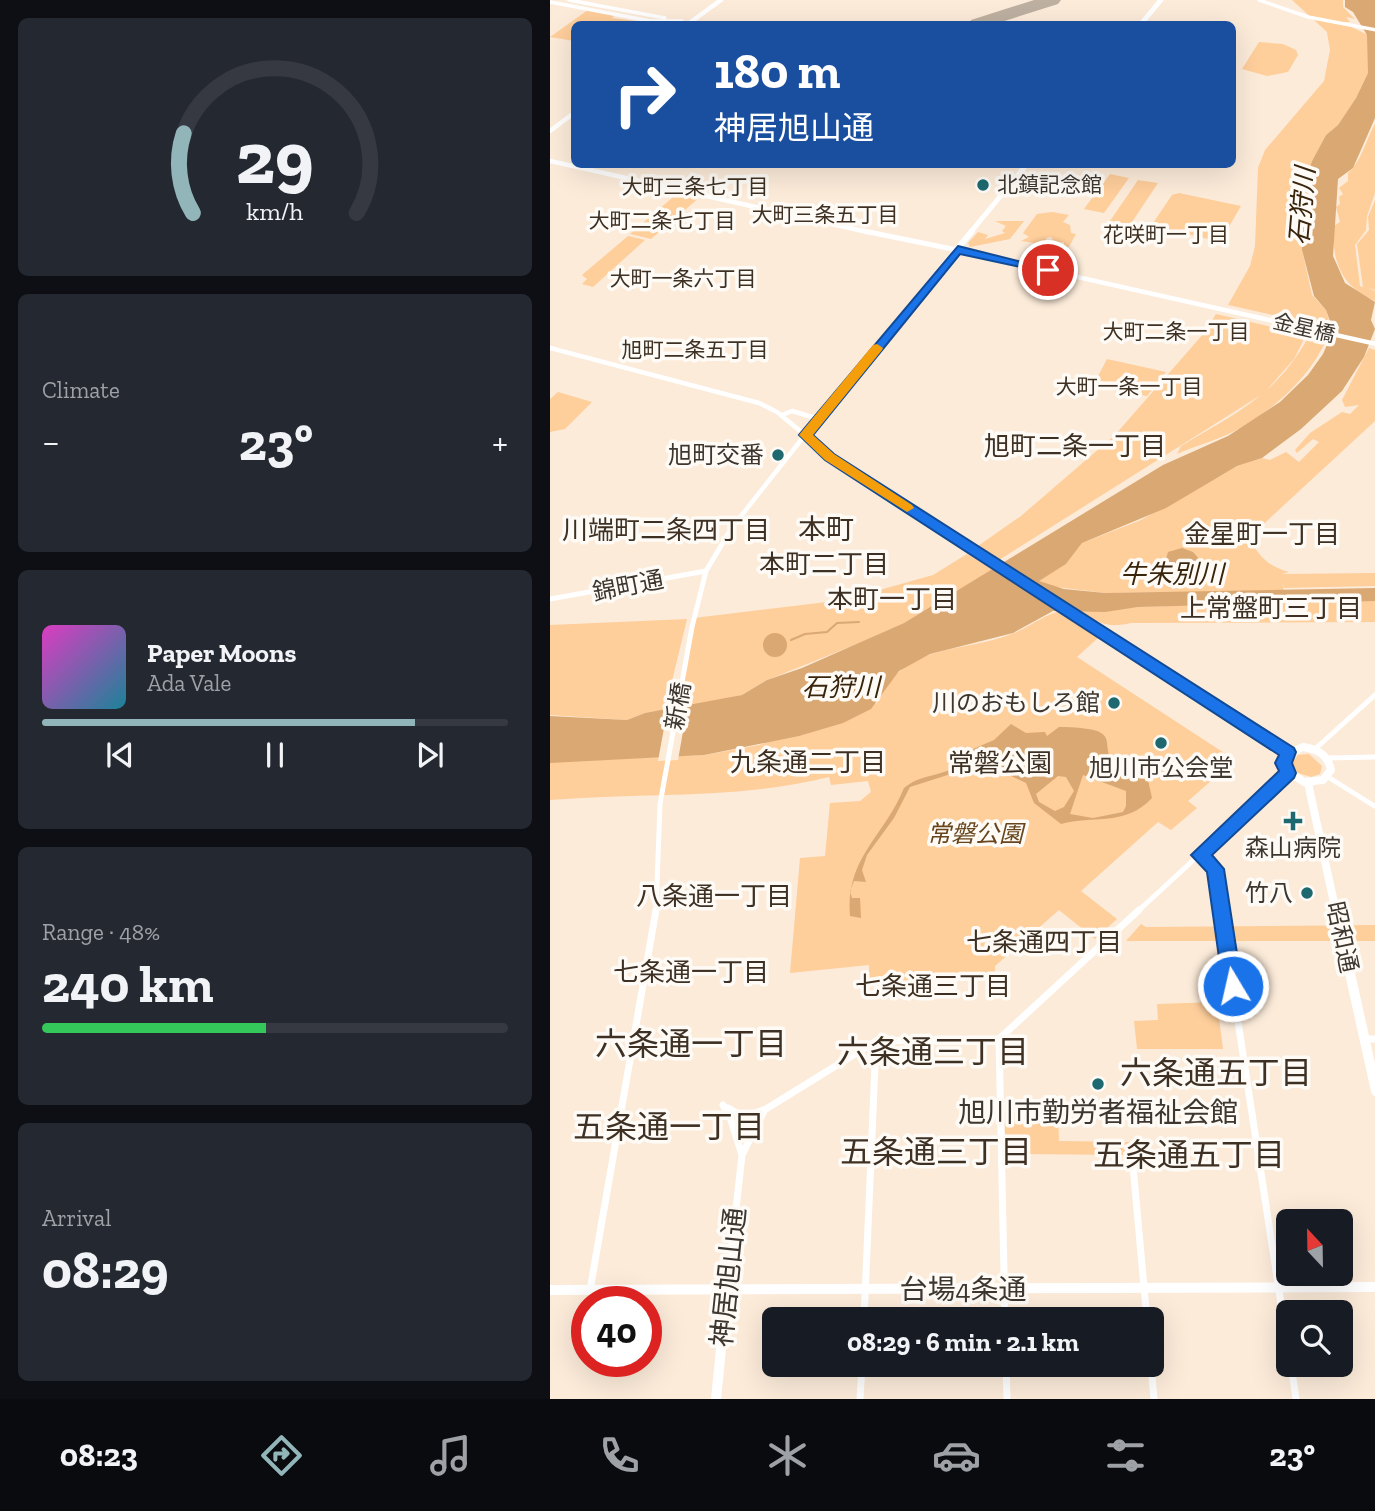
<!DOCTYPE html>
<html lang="en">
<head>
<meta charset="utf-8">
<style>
	:root { --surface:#171b24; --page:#242831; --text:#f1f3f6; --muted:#9ea1a6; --line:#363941; --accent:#92b5b9 }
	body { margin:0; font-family:"Zilla Slab","Noto Sans JP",serif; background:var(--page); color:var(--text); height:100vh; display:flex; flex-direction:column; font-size:26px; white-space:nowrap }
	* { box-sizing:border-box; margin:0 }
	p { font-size:23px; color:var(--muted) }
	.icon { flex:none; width:38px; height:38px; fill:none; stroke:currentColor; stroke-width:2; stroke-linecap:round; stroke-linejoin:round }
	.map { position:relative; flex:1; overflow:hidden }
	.panel { display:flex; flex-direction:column; gap:18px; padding:18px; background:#0d0f14; width:550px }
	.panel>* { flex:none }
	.guide { position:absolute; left:21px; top:21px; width:665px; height:147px; border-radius:10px; box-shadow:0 7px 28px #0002; background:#1a4fa0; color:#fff; overflow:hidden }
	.needle { width:46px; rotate:338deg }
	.controls { position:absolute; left:726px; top:1209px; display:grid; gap:14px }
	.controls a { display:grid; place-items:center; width:77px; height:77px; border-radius:10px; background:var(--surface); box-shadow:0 7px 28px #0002; font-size:35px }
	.speed { position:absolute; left:21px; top:1286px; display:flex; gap:14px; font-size:35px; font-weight:700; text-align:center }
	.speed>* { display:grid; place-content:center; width:91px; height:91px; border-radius:50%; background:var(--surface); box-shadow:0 7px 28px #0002; line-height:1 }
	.speed .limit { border:10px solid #d22; background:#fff; color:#111 }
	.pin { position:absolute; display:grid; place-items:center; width:60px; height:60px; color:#fff; margin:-30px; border:4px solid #fff; border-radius:50%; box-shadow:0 2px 7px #0007 }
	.me { position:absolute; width:77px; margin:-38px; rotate:351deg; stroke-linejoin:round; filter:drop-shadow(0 0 5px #0008) }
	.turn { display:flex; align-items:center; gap:24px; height:147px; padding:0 28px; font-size:32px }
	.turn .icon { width:91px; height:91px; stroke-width:2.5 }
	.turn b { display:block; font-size:49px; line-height:60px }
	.big { font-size:52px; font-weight:700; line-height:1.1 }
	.panel .tile { flex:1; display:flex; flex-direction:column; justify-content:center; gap:10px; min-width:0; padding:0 24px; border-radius:10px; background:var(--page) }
	.panel .dial { align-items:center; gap:0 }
	.dial svg { height:182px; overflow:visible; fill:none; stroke:var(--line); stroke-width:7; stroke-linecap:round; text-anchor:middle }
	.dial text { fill:var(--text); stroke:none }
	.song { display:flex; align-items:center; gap:21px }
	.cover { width:84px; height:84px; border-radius:10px; background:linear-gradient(135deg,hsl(310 70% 55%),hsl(190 70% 35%)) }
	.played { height:7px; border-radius:4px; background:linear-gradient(90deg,var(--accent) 80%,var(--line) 80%) }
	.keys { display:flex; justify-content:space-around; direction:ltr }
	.heat { display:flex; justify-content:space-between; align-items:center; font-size:38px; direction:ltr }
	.charge { height:10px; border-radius:5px; background:linear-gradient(90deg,#34c759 48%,var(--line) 0) }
	.trip { position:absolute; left:212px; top:1307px; width:402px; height:70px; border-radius:10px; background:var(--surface); box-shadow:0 7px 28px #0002; font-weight:700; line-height:70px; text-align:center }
	.dock { display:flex; height:112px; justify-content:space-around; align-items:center; background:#090b0e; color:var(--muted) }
	.dock .icon { width:49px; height:49px }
	.dock .selected { color:var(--accent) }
	.dock b { font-size:32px; color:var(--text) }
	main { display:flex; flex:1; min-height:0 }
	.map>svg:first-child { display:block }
</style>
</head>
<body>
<main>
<section class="panel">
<div class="tile dial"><svg viewBox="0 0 100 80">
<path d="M14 69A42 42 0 1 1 86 69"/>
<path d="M14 69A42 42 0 0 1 10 34" stroke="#92b5b9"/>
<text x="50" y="56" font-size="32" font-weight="700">29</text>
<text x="50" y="72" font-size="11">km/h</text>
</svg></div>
<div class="tile"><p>Climate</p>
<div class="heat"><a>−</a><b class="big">23°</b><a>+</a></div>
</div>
<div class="tile">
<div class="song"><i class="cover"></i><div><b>Paper Moons</b><p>Ada Vale</p></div></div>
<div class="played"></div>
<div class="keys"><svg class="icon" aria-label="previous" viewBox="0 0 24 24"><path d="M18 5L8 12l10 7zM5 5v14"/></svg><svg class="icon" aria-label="pause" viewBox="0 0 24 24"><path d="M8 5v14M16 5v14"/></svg><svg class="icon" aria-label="next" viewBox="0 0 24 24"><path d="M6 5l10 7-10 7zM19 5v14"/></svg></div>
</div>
<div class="tile"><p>Range · 48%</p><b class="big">240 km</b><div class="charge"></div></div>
<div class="tile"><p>Arrival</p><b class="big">08:29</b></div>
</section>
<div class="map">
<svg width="826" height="1399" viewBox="0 0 826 1399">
	<rect width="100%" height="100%" fill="#fcebd9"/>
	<path fill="#fece9b" d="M742 0H793V7L805 19 796 17 800 22H791L818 35V73L806 98 788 125 776 135 762 161 758 173 759 191 752 216V250L762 295 776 310 781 328 678 305 700 266 705 246 708 168 715 150 774 81 780 50 777 32Z
		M38 10 65 15 62 18 108 24H24V41L0 37Z
		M709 42 733 44 746 50 748 55 738 72 717 76 692 69Z
		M825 124V193L817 216 816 230 805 245 810 286 813 287 807 244 819 230 818 217 825 200V290L817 287 825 291V301C792 287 781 261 784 226L790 222 786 207 790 204 789 197 793 194 789 188 798 181V173C811 162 816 140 825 124Z
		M560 174 579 178 554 213 534 209Z
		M588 180 608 183 580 225 560 221Z
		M129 192 150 197 101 239 80 234Z
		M629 193 691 206 673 237 663 240 601 226 622 195Z
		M502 212 519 215 513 222 520 225 521 233 526 234 519 247H514V242L505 243 501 237 496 238 497 245 471 241 479 237 473 233 487 214Z
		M445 221H474L460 239 420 247 418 243 428 232 438 235 435 239 455 233 452 231 456 226Z
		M78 236 95 240 43 287 32 284 37 279 32 275Z
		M666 314 756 335 744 359 714 393 449 560 428 546 471 516 565 435 654 333Z
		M759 336 776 340C759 380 714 419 674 436 658 443 642 447 627 454L631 446C687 412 726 396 759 336Z
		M819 348 825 350V421L707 530 702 543C711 559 722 568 739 572L732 574 825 573V586L734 588 732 582 734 591 555 593 498 586 488 581 516 564 532 543 591 520 687 466 712 458 720 460 736 452 749 462 769 442 763 439 747 453 745 450 760 433 792 412 800 414 809 405 795 407 792 400Z
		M557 359 616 372 597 396 551 388 555 382 546 380Z
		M8 392 42 402 15 429 0 432V399Z
		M417 554 443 570 354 623 307 644 217 680 192 695 128 710 144 618 294 600 383 575Z
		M773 601H826L825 622 581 623C559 628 550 624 532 612L588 607Z
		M507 612 549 637 527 657 685 760 638 801 647 808 621 830 608 822 531 891 567 919 545 939 509 910 445 966V979L319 982V965L240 973 250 858 275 856 280 803 310 801 321 792 318 781 281 785 279 777C187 800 94 792 0 800V762L154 755 209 745 327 703C356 640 410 655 464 633 479 627 491 617 507 612Z
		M137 619 115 710 95 713 77 720 0 715V625Z
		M759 754 772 766 770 774 761 777 745 772 742 763 748 755Z
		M591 924 596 927 825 925V941H576Z
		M667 1002 673 1049H587L584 1021 608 1020 607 1004Z
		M454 1113H508L509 1141 580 1142 582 1155 456 1154Z"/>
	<path fill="#daa872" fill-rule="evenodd" d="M795 0H825V118L803 168 788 179 783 256 795 283 825 302 821 320 825 329 814 357 792 391 751 429 712 458 687 466 616 508 532 543 516 564 489 581 514 589 555 593 825 588V601L588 607 555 612 503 611 463 633 380 654 349 671 321 709 293 723 249 736 154 755 0 763V716L77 720 95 713 192 695 217 680 252 668 354 623 613 465 678 436 730 402 758 375 773 354 781 336V324L776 310 764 296 752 250V216L759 191 758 173 762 161 776 135 788 125 806 98 818 73 817 35 803 12 795 7Z
		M632 548 643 552 649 559 643 569 627 570 615 562 618 552Z
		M213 645a12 12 0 1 1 24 0a12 12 0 1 1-24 0Z
		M461 724 476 733 495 732 497 736 509 727C585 728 539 746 572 772 579 777 590 777 598 780L602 798C575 827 543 815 511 824L484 803 476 783 457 774 449 764 427 756 410 771 360 787 344 818 317 855 312 870 316 882 304 881 300 891 302 898H310L311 918 300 916C295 858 334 837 354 788 374 771 398 779 424 755L421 752 423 749 444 740ZM533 775 576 791V806L573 812 543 818 520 814ZM508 776 516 777 524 791 514 807 505 811 489 802 486 794Z"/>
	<path fill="#fcebd9" d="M138 703 128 760 108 761 118 706Z"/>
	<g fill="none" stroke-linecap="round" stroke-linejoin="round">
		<path stroke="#daa872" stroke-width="2" d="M241 640 255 634 277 632 287 623 309 622"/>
		<path fill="#bdb0a1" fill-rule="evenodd" d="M484 0H511L508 4 445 24H419L421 20Z"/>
		<path stroke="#fff" stroke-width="3.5" d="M19 0 115 18
			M709 0 758 17 826 30
			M0 2 100 21H132"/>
		<path stroke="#fff" stroke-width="4.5" d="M180 530 255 435"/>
		<path stroke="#fff" stroke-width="5" d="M0 599 156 571
			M765 749 826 694
			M777 758 826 757
			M778 777 826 807
			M650 855 665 868 672 912
			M106 912 110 804 142 627 156 571 181 529
			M587 912 738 773"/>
		<path stroke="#fff" stroke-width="7" d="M671 910 738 1350
			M449 1039 455 1320
			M814 1039H826
			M173 1105 180 1117 192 1155
			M178 1108 194 1117 202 1128
			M186 1132 194 1117 216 1109 326 1041 449 1039 589 910
			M582 1155 597 1320
			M177 1289 192 1155 214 1111
			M40 1290 106 910
			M314 1320 326 1041
			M456 1365 457 1399
			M601 1365 604 1399
			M741 1365 746 1399
			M310 1399 312 1365"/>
		<path stroke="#fff" stroke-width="4.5" d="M407 250 826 344
			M0 348 209 403 227 412 255 435
			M232 415 242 411 269 419"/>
		<path stroke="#fff" stroke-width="4.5" d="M138 24 171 0
			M0 131 24 113
			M0 161 322 233"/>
		<path stroke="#fff" stroke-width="5" d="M314 231 407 250"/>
		<path stroke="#fff" stroke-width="5" d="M591 24 611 0
			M420 233 477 164"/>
		<path stroke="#fff" stroke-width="6" d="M393 530 279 457 255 435 422 231"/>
		<path stroke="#fff" stroke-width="8" d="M390 529 738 753
			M753 747C768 749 778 755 781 770L773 780 754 782 736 770V755Z
			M758 783 786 912"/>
		<path stroke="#fff" stroke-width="10" d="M786 910 826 1091
			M0 1290 826 1287
			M166 1399 177 1289"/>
	</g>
	<path fill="#1a73e8" stroke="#114b97" stroke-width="2" d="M408 246 504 270 498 273 410 254 263 435 284 454 744 748 746 752 742 763 746 773 744 778 662 855 674 869 692 986 689 992H676L673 986 657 872 641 855 729 771 725 763 729 755 275 460 249 435Z"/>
	<path fill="#f59e0b" d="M327 344 333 348 332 350 263 435 284 454 362 505 364 508 357 512 275 460 249 435 323 345Z"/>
	<g fill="#1d696f" stroke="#fefbf7" stroke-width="2.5">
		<circle cx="433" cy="185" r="7"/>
		<circle cx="228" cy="455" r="7"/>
		<circle cx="564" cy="703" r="7"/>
		<circle cx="611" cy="743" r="7"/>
		<path d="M739.5 810.5h7v7h7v7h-7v7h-7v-7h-7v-7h7z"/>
		<circle cx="757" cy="893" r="7"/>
		<circle cx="548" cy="1084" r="7"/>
	</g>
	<g text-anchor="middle" stroke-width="7" stroke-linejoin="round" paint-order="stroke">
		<g font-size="21" fill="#3e3730" stroke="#fefbf7" text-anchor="start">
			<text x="447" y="192">北鎮記念館</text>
		</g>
		<g font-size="21" fill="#3e3123" stroke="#fefbf7">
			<text x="145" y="194">大町三条七丁目</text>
			<text x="275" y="222">大町三条五丁目</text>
			<text x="112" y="228">大町二条七丁目</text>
			<text x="616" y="242">花咲町一丁目</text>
			<text x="133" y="286">大町一条六丁目</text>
			<text x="626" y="339">大町二条一丁目</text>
			<text x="145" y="357">旭町二条五丁目</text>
			<text x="579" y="394">大町一条一丁目</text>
		</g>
		<g font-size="21" fill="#3e3730" stroke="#fefbf7">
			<text transform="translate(754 328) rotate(13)" y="7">金星橋</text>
		</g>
		<g font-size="24" fill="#3e3730" stroke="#fefbf7" text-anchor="end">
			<text x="214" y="463">旭町交番</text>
			<text x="550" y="711">川のおもしろ館</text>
			<text x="611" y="776" text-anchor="middle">旭川市公会堂</text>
			<text x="743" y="856" text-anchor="middle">森山病院</text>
			<text x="743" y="901">竹八</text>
		</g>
		<g font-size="24" fill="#3e3730" stroke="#fefbf7">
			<text transform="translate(78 586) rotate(-11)" y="8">錦町通</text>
			<text transform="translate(128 706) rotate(-80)" y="8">新橋</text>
			<text transform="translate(792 937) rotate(78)" y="8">昭和通</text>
		</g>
		<g font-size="24" font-style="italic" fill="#68461d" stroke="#fefbf7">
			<text x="425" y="842">常磐公園</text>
		</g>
		<g font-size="26" font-style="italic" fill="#39240c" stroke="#fefbf7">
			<text transform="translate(752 206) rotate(-85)" y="9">石狩川</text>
			<text x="622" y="583">牛朱別川</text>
			<text x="291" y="696">石狩川</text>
		</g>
		<g font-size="26" fill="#3e3123" stroke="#fefbf7">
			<text x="525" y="455">旭町二条一丁目</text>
			<text x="116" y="539">川端町二条四丁目</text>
			<text x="712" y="543">金星町一丁目</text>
			<text x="274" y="573">本町二丁目</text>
			<text x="342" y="608">本町一丁目</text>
			<text x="721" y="617">上常盤町三丁目</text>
			<text x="258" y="771">九条通二丁目</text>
			<text x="450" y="772">常磐公園</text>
			<text x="164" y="905">八条通一丁目</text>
			<text x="494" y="951">七条通四丁目</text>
			<text x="141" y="981">七条通一丁目</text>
			<text x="383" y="995">七条通三丁目</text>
		</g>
		<g font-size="28" fill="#3e3123" stroke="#fefbf7">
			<text x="276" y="539">本町</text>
		</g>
		<g font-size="28" fill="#3e3730" stroke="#fefbf7">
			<text x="548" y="1122">旭川市勤労者福祉会館</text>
		</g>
		<g font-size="28" fill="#3e3730" stroke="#fefbf7">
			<text transform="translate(178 1277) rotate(-84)" y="10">神居旭山通</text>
			<text x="413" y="1299">台場4条通</text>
		</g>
		<g font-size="32" fill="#3e3123" stroke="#fefbf7">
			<text x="141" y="1055">六条通一丁目</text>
			<text x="383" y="1063">六条通三丁目</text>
			<text x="666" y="1084">六条通五丁目</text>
			<text x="119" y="1138">五条通一丁目</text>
			<text x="386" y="1163">五条通三丁目</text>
			<text x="639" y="1166">五条通五丁目</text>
		</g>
	</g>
</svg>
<div class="controls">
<a><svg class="needle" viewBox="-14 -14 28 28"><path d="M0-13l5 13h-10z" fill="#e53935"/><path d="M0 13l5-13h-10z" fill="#9ea1a6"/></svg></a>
<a><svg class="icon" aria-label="search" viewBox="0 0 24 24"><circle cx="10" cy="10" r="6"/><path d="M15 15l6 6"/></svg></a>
</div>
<div class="speed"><div class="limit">40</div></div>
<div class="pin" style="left:498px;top:270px;background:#d93025"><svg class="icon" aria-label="arrive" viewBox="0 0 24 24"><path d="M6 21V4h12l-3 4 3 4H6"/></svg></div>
<svg class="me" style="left:683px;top:986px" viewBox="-20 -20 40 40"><circle r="17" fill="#1a73e8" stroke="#fff" stroke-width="3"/><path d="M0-11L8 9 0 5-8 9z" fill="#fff"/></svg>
<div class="trip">08:29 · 6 min · 2.1 km</div>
<div class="guide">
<div class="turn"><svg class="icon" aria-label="right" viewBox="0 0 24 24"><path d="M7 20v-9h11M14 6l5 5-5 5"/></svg><div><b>180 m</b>神居旭山通</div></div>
</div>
</div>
</main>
<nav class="dock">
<b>08:23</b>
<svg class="icon selected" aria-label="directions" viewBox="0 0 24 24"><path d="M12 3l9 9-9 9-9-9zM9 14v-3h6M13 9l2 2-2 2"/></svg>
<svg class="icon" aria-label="music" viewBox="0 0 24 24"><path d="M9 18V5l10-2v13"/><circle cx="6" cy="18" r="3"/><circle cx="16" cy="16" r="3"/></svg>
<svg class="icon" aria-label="phone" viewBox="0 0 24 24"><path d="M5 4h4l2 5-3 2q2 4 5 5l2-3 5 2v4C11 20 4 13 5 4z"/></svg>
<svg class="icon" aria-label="climate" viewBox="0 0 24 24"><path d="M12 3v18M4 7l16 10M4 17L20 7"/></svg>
<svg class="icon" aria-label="car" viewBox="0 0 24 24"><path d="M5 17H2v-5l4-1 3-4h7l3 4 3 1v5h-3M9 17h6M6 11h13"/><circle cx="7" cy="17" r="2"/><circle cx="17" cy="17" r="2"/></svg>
<svg class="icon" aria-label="filters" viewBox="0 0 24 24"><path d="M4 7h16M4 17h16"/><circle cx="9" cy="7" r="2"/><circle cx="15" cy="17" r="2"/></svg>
<b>23°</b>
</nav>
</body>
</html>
